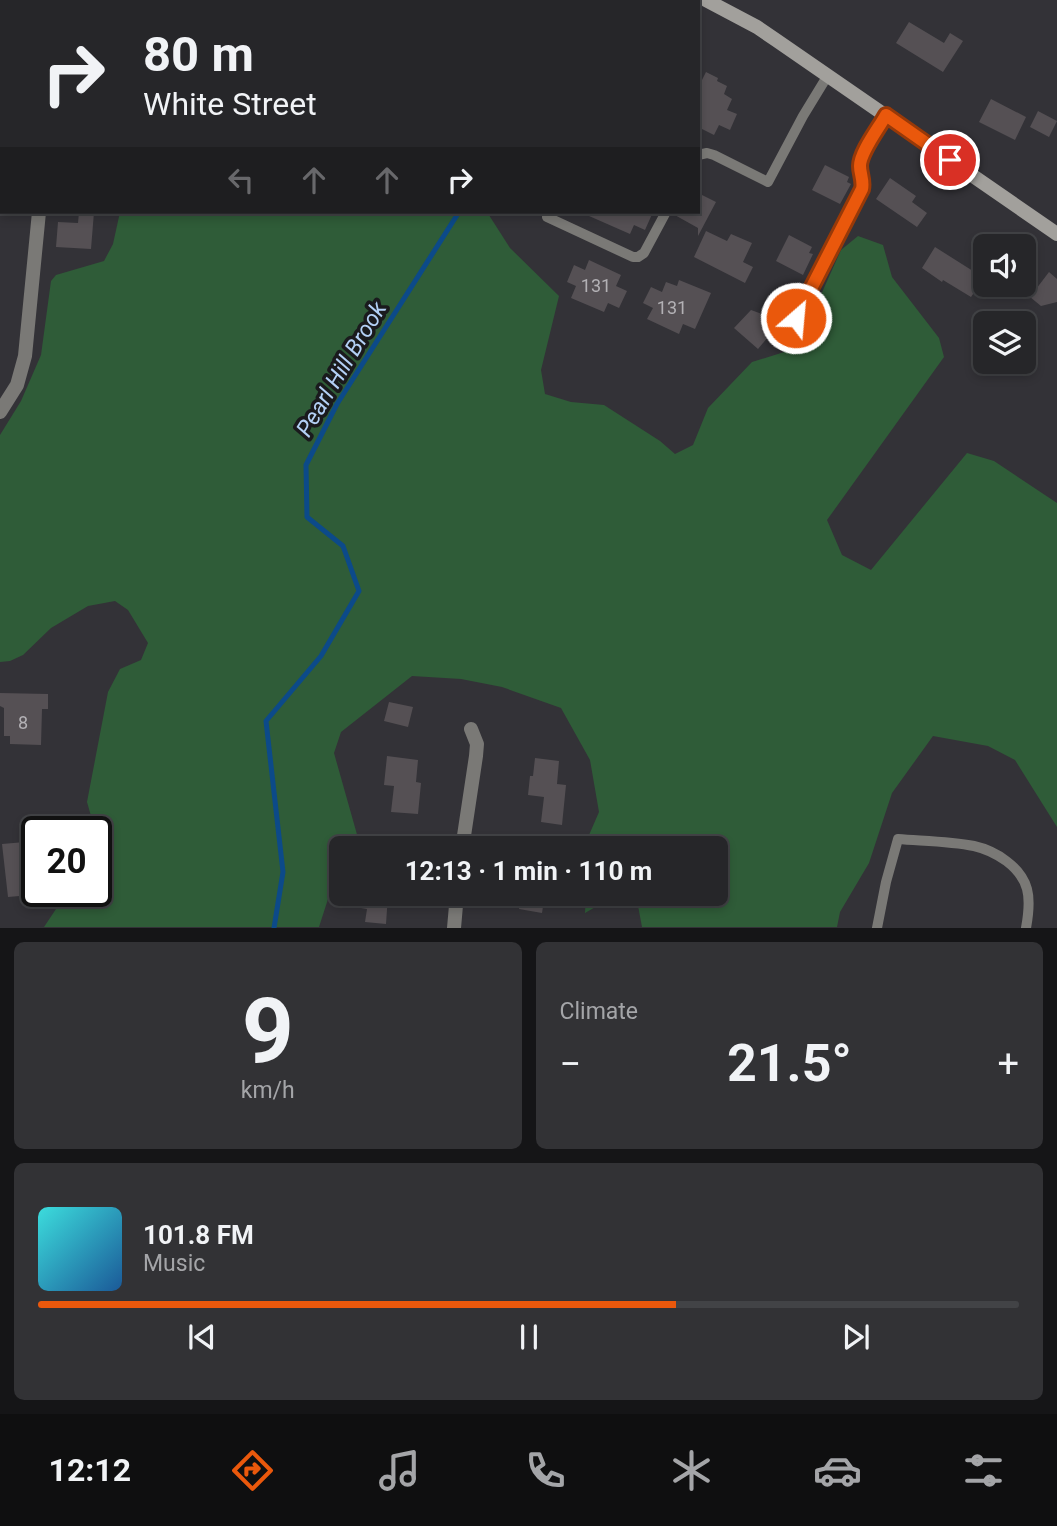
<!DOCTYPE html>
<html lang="en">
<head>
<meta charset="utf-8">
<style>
	:root { --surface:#262629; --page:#323235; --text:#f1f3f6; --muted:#a4a5a8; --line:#424346; --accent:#ea580c }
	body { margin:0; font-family:Roboto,sans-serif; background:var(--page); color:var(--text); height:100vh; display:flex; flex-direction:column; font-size:26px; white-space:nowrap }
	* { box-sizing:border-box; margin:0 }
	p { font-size:23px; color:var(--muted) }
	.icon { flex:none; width:38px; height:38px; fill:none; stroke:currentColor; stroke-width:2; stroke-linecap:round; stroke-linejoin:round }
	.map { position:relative; height:928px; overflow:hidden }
	.details { display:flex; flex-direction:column; gap:14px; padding:14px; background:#151517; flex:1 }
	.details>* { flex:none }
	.banner { position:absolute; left:0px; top:0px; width:700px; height:214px; box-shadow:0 4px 10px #0003,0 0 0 2px var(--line); background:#262629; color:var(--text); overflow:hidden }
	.buttons { position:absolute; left:973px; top:234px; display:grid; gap:14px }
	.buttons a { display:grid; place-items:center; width:63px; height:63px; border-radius:10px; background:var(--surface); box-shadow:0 4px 10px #0003,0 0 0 2px var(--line); font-size:35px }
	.speed { position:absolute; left:21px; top:816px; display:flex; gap:14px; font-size:35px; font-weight:700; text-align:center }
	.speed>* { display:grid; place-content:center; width:91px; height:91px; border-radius:50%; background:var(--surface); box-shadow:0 4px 10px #0003,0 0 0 2px var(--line); line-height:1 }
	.speed .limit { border:4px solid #111; border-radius:10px; background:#fff; color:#111 }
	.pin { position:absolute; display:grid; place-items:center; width:60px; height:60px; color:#fff; margin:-30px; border:4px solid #fff; border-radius:50%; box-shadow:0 2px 7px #0007 }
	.me { position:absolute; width:77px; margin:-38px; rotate:27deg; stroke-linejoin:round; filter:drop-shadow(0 0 5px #0008) }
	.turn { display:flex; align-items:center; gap:24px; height:147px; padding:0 28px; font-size:32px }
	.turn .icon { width:91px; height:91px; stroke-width:2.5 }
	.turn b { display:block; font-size:49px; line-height:60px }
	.lanes { display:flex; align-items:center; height:66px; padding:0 28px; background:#0003; justify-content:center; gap:35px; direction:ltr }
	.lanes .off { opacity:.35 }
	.big { font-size:52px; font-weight:700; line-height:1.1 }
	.details .card { flex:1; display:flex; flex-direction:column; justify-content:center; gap:10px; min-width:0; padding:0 24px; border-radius:10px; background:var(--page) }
	.details .dial { align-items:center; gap:0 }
	.dial b { font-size:91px; line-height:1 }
	.song { display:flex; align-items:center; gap:21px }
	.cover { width:84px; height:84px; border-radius:10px; background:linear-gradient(135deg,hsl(180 70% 55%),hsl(210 70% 35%)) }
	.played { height:7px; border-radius:4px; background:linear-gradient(90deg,var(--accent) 65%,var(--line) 65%) }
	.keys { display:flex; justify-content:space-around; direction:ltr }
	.heat { display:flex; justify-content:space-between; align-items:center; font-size:38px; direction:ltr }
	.details .tiles { flex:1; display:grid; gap:14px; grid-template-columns:1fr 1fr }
	.card:last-child { grid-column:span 2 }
	.trip { position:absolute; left:329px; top:836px; width:399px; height:70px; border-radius:10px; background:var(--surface); box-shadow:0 4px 10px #0003,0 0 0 2px var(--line); font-weight:700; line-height:70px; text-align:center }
	.dock { display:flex; height:112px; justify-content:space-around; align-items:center; background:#0f0f10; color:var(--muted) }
	.dock .icon { width:49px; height:49px }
	.dock .current { color:var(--accent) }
	.dock b { font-size:32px; color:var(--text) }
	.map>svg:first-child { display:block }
</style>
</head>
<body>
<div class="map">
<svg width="1057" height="928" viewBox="0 0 1057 928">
	<rect width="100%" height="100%" fill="#333237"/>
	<path fill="#2f5c38" d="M120 212H487L510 248 559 296 541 370 545 394 571 402 604 405 660 441 675 454 693 445 708 408 752 362 797 348 841 250 858 236 883 245 892 277 939 338 944 357 827 520 842 555 871 570 967 453 994 461 1057 503V827L1015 760 988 746 933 736 892 793 869 863 840 912 837 927H642L636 895H616L585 913 586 894H716V849H569L586 842 599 812 590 760 561 708 502 687 461 679 412 676 341 732 334 753 358 838 355 849H341V879L328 899 319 927H44L68 891H96V831H91L93 823 87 802 108 692 120 669 141 660 148 643 128 610 115 601 88 606 51 628 23 655 10 661 0 662V435L21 401 41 355 51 281 56 275 104 261 113 244Z"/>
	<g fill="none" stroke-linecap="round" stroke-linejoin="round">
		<path stroke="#0c4a89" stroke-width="5" d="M536 2V0
			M274 928 283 872 266 721 321 656 359 591 343 546 307 517 306 465 337 404 459 212"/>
	</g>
	<path fill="#555054" d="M909 22 944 43 950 33 963 41 943 72 896 43Z
		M706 72 718 78 717 81 727 86 724 94 732 99 727 110 737 114 730 130 719 125 714 135 698 127V88Z
		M991 99 1026 117 1015 140 979 122Z
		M1038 111 1057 121 1049 137 1030 127Z
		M825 165 849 177 847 182 851 184 840 204 812 190Z
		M890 178 916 196 912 202 927 213 917 227 876 199Z
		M698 193 716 202 698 236V228L673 214V212H698Z
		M79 212H94L91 249 56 247 58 222 78 223Z
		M580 212H653L645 230 634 225 630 234Z
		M706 231 727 241 731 234 752 243 743 262 753 267 745 283 694 257Z
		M789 235 812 247 809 253 813 254 803 275 776 261Z
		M935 247 984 278 971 297 943 280 942 282 922 268Z
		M589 260 621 275 616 286 627 291 619 308 608 303 604 312 571 298 576 286 567 282 574 265 585 270Z
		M1049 272 1057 279V302L1041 306 1030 297Z
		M679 280 711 293 695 329 683 324 679 334 647 319 653 308 643 303 651 287 662 292 666 282 677 286Z
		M751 310 762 314 773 324 770 328 773 331 758 349 734 328Z
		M0 693 48 694V709H42L41 745 10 744V736H4V708L0 706Z
		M389 702 413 707 408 727 384 721Z
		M387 756 418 760 416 782 421 783 418 814 391 812 394 786 384 785Z
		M535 758 559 761 557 784 566 785 562 825 541 822 544 797 528 795 530 776H533Z
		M25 842 31 895 8 897 2 844Z
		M362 894 388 895 386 924 365 922 367 909 361 908Z
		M522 894H545L542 913 519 909Z"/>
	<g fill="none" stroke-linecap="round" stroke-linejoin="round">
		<path stroke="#7a7976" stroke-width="10" d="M698 155 707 153 714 155 768 182 803 116 828 75
			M547 217 633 257H638L644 253 666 212
			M784 340 862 189C864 181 860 174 860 166 860 152 879 128 886 115
			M877 928 886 882 898 839C923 841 950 841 974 846 996 851 1021 867 1027 889 1030 900 1028 917 1026 928"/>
		<path stroke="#7a7976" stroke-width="14" d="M0 412 17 385 25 356 39 212
			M462 849 476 756 477 744 471 729
			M454 928 457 894"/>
		<path stroke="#a2a09c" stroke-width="14" d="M706 0 757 27 776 40 1057 234"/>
	</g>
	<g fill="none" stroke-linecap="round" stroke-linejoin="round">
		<g stroke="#983908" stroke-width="18">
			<path id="route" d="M796 318 862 189C864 181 860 174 860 166 860 152 879 128 886 115L950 160"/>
		</g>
		<use href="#route" stroke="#ea580c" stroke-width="12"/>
	</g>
	<g text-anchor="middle" stroke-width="7" stroke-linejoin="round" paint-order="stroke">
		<g font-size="18" fill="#b3b1b5">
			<text x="596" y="292">131</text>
			<text x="672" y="314">131</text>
			<text x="23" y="729">8</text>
		</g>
		<g font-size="23" font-style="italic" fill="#b3d0f5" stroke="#1a1a1d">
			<text transform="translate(341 369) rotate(-59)" y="8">Pearl Hill Brook</text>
		</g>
	</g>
</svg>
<div class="buttons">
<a><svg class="icon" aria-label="sound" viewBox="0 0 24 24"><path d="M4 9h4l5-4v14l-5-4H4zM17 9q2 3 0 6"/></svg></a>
<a><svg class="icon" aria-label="layers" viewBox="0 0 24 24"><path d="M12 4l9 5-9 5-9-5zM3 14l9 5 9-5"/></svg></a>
</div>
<div class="speed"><div class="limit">20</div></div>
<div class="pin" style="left:950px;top:160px;background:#d93025"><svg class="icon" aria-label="arrive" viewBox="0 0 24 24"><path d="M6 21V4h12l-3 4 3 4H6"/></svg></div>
<svg class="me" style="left:796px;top:318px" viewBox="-20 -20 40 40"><circle r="17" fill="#ea580c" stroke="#fff" stroke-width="3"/><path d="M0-11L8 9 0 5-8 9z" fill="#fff"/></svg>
<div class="trip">12:13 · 1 min · 110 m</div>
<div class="banner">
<div class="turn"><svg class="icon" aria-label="right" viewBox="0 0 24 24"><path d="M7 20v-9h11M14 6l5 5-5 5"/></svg><div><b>80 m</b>White Street</div></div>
<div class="lanes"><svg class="icon off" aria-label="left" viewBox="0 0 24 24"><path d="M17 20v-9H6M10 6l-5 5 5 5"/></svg><svg class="icon off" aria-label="ahead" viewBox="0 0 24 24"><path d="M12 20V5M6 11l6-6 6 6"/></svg><svg class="icon off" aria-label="ahead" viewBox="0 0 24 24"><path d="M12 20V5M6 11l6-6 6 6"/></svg><svg class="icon" aria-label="right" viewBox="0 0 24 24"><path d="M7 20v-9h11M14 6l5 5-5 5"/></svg></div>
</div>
</div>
<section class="details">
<div class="tiles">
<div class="card dial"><b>9</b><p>km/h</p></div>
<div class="card"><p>Climate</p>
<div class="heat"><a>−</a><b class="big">21.5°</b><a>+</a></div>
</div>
<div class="card">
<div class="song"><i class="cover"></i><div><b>101.8 FM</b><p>Music</p></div></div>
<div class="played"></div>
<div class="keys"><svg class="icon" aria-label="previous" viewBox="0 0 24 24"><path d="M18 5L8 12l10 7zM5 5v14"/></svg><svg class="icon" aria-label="pause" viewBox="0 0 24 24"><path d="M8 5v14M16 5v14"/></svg><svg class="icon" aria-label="next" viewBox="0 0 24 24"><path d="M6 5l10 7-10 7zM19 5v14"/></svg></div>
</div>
</div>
</section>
<nav class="dock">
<b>12:12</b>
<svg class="icon current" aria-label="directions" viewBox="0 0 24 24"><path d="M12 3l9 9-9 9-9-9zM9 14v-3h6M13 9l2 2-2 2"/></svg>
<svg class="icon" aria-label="music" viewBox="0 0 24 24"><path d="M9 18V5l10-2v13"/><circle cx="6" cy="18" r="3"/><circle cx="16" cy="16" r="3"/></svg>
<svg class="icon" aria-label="phone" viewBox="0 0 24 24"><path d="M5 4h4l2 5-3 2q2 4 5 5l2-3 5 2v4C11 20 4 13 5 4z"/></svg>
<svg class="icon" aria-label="climate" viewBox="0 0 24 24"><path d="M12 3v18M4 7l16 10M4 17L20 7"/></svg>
<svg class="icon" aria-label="car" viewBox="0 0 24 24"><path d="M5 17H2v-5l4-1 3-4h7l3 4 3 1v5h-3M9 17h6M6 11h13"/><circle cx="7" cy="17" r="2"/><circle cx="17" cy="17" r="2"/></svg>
<svg class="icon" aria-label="filters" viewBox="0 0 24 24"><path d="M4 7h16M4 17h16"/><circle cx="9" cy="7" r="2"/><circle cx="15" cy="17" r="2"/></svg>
</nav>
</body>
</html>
